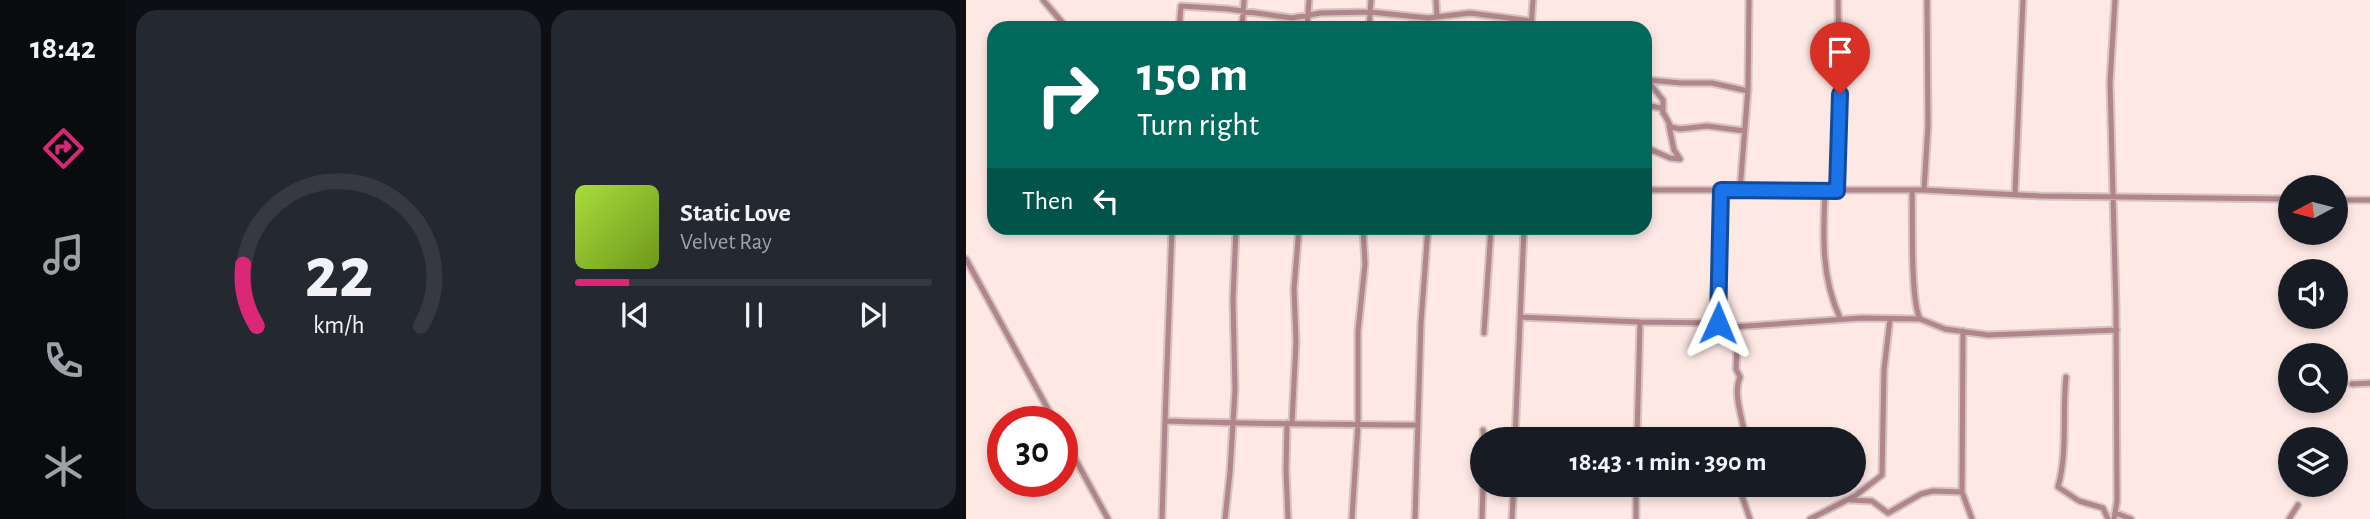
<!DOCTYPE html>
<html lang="en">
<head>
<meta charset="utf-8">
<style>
	:root { --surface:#171b24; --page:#242831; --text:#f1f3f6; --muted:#9ea1a6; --line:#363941; --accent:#db2777 }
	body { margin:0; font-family:"Alegreya Sans",sans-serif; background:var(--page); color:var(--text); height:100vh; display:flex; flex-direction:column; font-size:26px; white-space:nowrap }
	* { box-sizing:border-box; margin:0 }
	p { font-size:23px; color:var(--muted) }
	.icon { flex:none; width:38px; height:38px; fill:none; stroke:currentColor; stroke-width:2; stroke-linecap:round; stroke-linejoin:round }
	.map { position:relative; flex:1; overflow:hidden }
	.panel { display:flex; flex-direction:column; gap:10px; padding:10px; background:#0d0f14; width:840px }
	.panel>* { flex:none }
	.banner { position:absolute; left:21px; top:21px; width:665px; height:214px; border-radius:21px; box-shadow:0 4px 10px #0003; background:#00695c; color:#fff; overflow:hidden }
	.needle { width:46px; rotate:263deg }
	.fabs { position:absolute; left:1312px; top:175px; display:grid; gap:14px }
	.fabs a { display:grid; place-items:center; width:70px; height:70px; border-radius:50%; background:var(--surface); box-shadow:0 4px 10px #0003; font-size:35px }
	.speed { position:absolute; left:21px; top:406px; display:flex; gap:14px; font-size:35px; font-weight:700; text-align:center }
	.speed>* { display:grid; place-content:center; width:91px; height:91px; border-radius:50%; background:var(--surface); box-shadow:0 4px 10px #0003; line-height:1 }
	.speed .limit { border:10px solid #d22; background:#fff; color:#111 }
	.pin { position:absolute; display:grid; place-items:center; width:60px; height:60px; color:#fff; margin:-72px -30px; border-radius:50% 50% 50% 0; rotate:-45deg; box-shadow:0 0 7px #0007 }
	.pin .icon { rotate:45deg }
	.me { position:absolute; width:77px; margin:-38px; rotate:1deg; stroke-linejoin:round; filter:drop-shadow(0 0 5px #0008) }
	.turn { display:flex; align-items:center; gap:24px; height:147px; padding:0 35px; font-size:32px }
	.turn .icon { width:91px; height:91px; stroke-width:2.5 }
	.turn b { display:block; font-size:49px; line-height:60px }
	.then { display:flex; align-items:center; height:66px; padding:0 35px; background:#0003; gap:14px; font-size:26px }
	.panel .card { flex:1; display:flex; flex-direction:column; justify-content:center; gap:10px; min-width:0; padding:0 24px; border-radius:21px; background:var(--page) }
	.panel .dial { align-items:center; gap:0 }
	.dial svg { height:182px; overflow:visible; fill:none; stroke:var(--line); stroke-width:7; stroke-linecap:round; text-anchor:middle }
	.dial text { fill:var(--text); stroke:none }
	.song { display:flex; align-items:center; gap:21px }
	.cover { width:84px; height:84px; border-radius:10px; background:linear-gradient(135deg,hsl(80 70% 55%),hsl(80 70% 35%)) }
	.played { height:7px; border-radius:4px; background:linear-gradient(90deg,var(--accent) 15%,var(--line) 15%) }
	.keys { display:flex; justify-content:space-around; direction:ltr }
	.panel .tiles { flex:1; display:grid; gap:10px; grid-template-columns:repeat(2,1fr) }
	.trip { position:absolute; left:504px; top:427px; width:396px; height:70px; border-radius:35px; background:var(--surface); box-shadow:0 4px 10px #0003; font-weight:700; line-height:70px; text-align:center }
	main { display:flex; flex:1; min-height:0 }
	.menu { display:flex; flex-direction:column; width:126px; justify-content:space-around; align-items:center; background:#090b0e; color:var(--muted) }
	.menu .icon { width:49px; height:49px }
	.menu .selected { color:var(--accent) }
	.menu b { font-size:32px; color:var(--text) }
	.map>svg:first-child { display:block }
</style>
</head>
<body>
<main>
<nav class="menu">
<b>18:42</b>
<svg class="icon selected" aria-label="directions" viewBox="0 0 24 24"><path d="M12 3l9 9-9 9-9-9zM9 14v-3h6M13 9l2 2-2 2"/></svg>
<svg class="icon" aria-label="music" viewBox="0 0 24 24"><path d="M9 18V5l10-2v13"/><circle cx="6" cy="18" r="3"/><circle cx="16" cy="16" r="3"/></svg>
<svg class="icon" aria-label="phone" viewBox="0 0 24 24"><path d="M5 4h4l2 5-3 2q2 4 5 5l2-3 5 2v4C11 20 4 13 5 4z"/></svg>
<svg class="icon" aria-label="climate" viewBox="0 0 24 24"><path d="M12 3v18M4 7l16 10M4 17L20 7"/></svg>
</nav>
<section class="panel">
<div class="tiles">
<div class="card dial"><svg viewBox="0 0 100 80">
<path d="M14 69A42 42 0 1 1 86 69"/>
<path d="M14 69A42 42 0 0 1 8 42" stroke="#db2777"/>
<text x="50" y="56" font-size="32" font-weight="700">22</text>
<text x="50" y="72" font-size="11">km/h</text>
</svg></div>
<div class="card">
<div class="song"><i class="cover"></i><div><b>Static Love</b><p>Velvet Ray</p></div></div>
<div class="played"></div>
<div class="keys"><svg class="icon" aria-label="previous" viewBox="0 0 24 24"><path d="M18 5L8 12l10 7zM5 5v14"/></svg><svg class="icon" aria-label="pause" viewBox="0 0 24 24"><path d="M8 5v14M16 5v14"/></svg><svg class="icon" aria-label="next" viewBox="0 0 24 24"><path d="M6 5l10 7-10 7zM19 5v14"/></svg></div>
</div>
</div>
</section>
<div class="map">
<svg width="1404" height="519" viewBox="0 0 1404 519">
	<rect width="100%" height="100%" fill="#fee8e4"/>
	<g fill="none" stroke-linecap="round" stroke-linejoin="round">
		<g stroke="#d7c4c0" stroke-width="9">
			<path id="minor" d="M77 0 101 28
				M470 0 471 17
				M213 28 215 6 262 9 326 18 355 13 404 12 462 18 504 13 565 21
				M276 28 278 0
				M341 28 343 0
				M403 28 405 0
				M565 28 567 0
				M681 80 697 100V113
				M682 80 715 83H746L782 91
				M679 105 695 108 705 127 714 129 741 126 779 131
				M703 126 708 150 714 159
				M679 147 704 158 714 159
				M679 190H958L1074 196 1325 199
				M774 190 782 89 783 0
				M946 190C947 216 944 300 954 319
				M958 190 962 126 961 0
				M859 191C857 236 855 277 874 318
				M871 191 874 136 872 0
				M1049 194 1057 0
				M1370 200H1404
				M206 228 199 421C283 424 367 424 452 425
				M0 259 89 422
				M554 317 674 322 671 439
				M674 322 752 323 766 327 896 318 954 319 979 329 1022 335 1151 330
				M752 323 755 190
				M766 327 771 346 770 369 774 377C766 395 778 420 779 439
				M997 331 996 492 1006 519
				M518 333 525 228
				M1100 377C1096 414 1102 451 1092 487L1113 501 1137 508 1142 519
				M1386 384 1404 383
				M321 423 320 470 322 519
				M326 423 330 342 328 289 333 228
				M517 430 518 439
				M96 435 142 519
				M549 439 558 228
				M772 485 784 519
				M885 500 906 501 922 513 955 494 967 491 996 492
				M1150 513 1165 519
				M196 519 199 421
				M259 519 264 472 269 390 267 299 270 228
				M386 519 392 424V331L399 264 397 228
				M449 519 455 323 462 228
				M516 519 517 485
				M546 519 548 485
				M670 519V485
				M844 519 889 496 916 475 918 370 924 319
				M1148 519 1151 501 1150 309 1144 82 1149 0
				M1323 519 1332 505"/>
		</g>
		<use href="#minor" stroke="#b0858c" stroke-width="5"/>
	</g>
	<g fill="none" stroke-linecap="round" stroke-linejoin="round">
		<g stroke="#114b97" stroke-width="18">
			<path id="route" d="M752 323 755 190 871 191 874 94"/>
		</g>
		<use href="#route" stroke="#1a73e8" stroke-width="12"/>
	</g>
</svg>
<div class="fabs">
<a><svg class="needle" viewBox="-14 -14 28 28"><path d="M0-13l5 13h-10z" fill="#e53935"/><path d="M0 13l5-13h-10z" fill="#9ea1a6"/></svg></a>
<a><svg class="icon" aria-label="sound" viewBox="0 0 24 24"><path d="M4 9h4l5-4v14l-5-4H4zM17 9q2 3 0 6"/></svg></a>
<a><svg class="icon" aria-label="search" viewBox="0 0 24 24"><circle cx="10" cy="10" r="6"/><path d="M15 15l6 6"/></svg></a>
<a><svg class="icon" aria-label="layers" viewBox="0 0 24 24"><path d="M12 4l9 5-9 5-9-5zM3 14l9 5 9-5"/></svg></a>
</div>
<div class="speed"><div class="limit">30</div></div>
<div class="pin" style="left:874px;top:94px;background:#d93025"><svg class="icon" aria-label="arrive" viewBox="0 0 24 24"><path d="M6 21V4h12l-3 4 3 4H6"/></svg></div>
<svg class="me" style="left:752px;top:323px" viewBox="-20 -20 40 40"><path d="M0-17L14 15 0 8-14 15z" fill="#1a73e8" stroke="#fff" stroke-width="4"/></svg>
<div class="trip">18:43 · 1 min · 390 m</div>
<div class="banner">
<div class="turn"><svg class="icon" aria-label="right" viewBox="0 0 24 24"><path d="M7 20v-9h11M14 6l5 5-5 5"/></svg><div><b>150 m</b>Turn right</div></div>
<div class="then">Then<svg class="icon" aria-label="left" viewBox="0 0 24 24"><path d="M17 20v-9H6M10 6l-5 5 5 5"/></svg></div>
</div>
</div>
</main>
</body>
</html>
